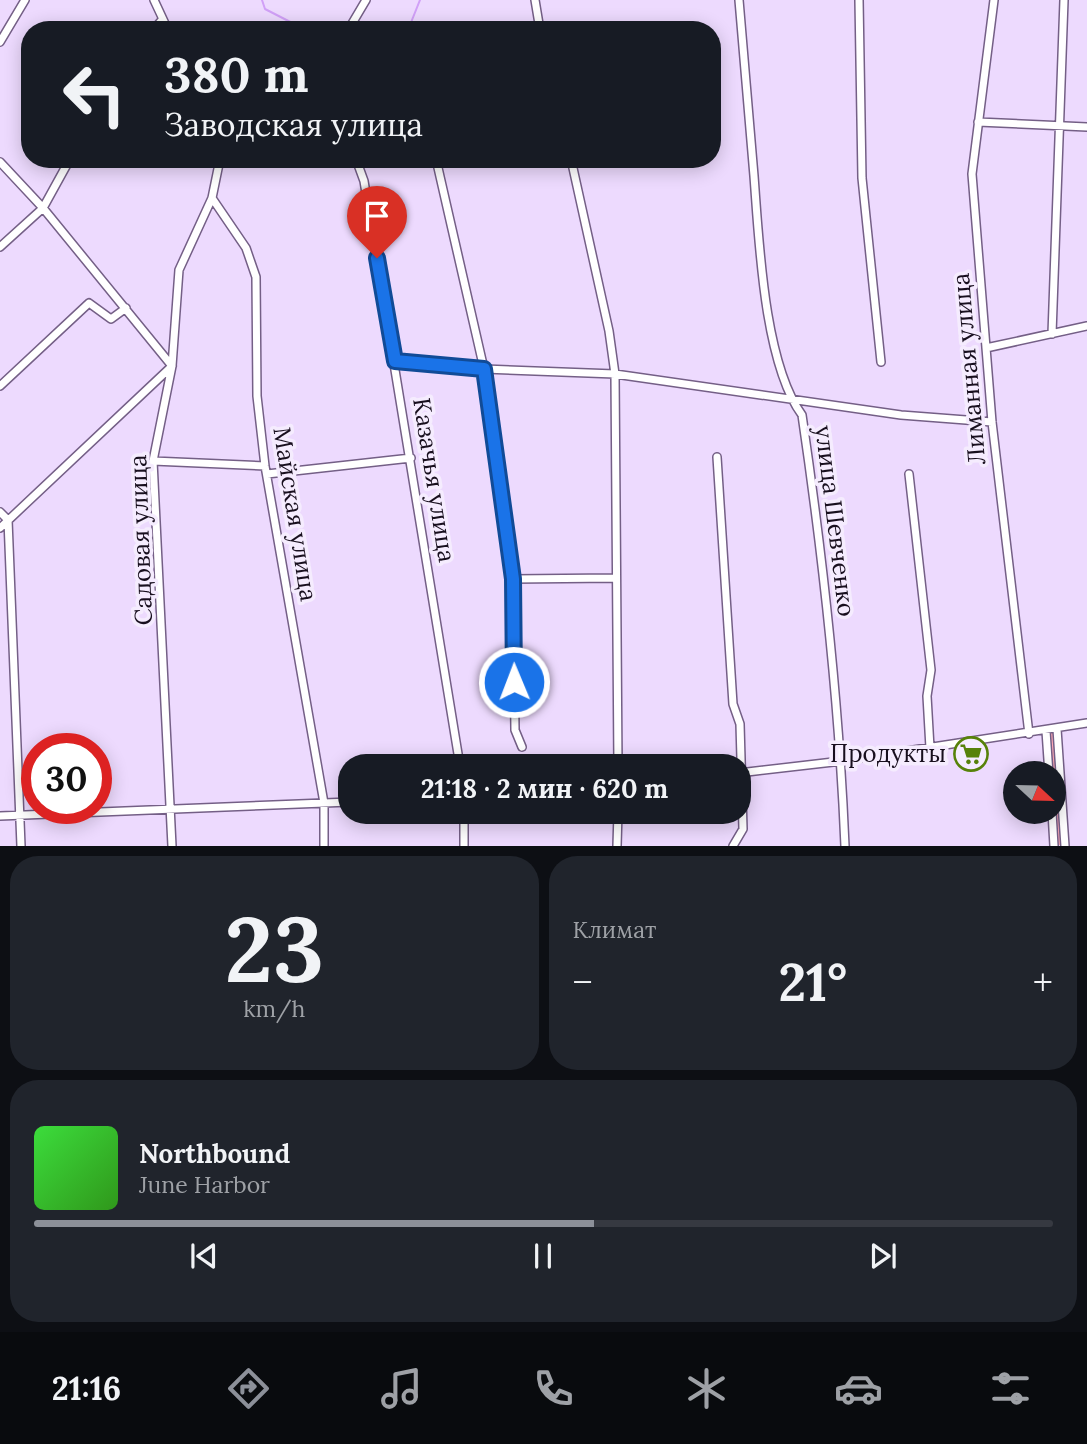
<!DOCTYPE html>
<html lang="ru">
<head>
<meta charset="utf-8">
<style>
	:root { --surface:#171b24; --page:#20242c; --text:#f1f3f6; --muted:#9ea1a6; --line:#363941; --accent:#8c9099 }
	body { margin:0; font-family:Lora,serif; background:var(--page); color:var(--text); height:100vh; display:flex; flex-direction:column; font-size:26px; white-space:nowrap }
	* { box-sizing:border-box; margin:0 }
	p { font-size:23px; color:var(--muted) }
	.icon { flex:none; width:38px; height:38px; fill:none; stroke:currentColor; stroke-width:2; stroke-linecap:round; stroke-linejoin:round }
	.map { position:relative; height:846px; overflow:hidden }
	.sheet { display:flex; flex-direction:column; gap:10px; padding:10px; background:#0d0f14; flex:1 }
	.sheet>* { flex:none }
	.banner { position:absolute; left:21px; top:21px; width:700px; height:147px; border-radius:28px; box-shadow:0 4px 18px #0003; background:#171b24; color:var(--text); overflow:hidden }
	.needle { width:46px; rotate:112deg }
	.controls { position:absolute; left:1003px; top:761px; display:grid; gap:14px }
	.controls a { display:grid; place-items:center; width:63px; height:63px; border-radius:50%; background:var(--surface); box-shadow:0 4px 18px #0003; font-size:35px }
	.speed { position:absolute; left:21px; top:733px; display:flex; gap:14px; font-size:35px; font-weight:700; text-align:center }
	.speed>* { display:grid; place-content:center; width:91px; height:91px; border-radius:50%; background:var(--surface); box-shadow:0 4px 18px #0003; line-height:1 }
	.speed .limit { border:10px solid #d22; background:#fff; color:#111 }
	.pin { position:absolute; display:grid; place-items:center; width:60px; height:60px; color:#fff; margin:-72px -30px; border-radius:50% 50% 50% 0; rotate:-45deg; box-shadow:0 0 7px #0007 }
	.pin .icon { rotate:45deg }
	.me { position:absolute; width:77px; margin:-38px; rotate:359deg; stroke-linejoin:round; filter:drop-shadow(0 0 5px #0008) }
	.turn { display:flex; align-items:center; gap:24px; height:147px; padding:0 28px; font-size:32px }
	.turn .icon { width:91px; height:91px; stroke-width:2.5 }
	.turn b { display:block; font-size:49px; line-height:60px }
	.big { font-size:52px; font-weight:700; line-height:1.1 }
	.sheet .tile { flex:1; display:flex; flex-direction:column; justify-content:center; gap:10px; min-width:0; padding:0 24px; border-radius:28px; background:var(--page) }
	.sheet .dial { align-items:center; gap:0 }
	.dial b { font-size:91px; line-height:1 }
	.song { display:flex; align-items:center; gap:21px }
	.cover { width:84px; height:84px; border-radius:10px; background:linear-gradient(135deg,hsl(120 70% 55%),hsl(110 70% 35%)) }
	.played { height:7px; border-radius:4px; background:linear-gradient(90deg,var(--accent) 55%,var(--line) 55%) }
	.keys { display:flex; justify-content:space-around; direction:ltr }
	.heat { display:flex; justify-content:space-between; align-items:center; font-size:38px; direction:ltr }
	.sheet .tiles { flex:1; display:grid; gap:10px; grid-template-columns:1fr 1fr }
	.tile:last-child { grid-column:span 2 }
	.trip { position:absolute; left:338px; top:754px; width:413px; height:70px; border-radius:28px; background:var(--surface); box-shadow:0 4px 18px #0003; font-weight:700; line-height:70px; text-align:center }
	.tab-bar { display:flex; height:112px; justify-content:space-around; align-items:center; background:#090b0e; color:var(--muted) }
	.tab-bar .icon { width:49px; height:49px }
	.tab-bar .active { color:var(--accent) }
	.tab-bar b { font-size:32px; color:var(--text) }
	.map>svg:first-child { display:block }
</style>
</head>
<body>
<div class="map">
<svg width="1087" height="846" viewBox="0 0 1087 846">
	<rect width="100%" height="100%" fill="#eddafe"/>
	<path fill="#fda8b5" d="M1056 731 1064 845H1054V774L1050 773 1048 732Z"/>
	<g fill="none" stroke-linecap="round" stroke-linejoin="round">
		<path stroke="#d1a0f7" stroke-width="2" d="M262 0 265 9 306 30
			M408 30 420 0"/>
		<g stroke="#745f86" stroke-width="10">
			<path id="minor" d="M154 0 168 30
				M535 0 540 30
				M739 0C744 59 749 117 754 176 759 241 764 363 802 415 823 558 839 701 845 846
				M859 0 862 178 881 362
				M994 0 972 174 992 422 1029 734
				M350 27 366 0
				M153 30 161 21
				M0 42 25 0
				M978 122 1087 127
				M356 159 364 181 460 766
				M436 159 484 369 513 579 515 730 522 747
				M571 159 609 331 615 374 618 766
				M0 162 43 208 172 366 0 528
				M212 198 246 248 256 277 257 396 265 466 324 803V846
				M0 247 43 208 70 159
				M1052 334 1064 0
				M986 348 1087 326
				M395 361 484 369 615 374 901 415 992 422
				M0 386 89 303 111 319 126 308
				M717 457 733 704 740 724 743 829 733 846
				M153 461 265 466
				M267 474 411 458
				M909 474 931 670 927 696 930 748
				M0 512 8 520 21 846
				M513 579 615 578
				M1057 729 1065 846
				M1046 731 1049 774
				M739 773 842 761 1087 723
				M1052 812 1054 846
				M0 816 350 802
				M172 846 153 461 172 366 179 270 212 198 220 159
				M464 846V812
				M617 846 618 812"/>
		</g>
		<use href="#minor" stroke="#fff" stroke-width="7"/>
	</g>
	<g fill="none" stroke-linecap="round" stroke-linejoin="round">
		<g stroke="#114b97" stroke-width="18">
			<path id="route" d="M377 258 395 361 484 369 513 579 514 682"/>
		</g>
		<use href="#route" stroke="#1a73e8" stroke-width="12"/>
	</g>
	<defs>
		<g id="supermarket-ring" transform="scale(1.75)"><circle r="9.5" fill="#f5ecfe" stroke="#578209" stroke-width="1.5"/><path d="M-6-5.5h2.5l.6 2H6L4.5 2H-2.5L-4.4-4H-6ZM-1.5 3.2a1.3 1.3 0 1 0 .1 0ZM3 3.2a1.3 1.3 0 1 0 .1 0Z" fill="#578209"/></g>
	</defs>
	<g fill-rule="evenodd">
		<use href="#supermarket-ring" x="971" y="754"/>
	</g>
	<g text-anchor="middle" stroke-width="7" stroke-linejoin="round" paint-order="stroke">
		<g font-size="24" fill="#180f1e" stroke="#f5ecfe">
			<text transform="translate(969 369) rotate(-95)" y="8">Лиманная улица</text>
			<text transform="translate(434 480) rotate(81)" y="8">Казачья улица</text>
			<text transform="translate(295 514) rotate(81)" y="8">Майская улица</text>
			<text transform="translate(835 521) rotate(83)" y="8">улица Шевченко</text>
			<text transform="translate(141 540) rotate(-92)" y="8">Садовая улица</text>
		</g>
		<g font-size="24" fill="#180f1e" stroke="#f5ecfe" text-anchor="end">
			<text x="946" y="762">Продукты</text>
		</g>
	</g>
</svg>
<div class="controls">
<a><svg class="needle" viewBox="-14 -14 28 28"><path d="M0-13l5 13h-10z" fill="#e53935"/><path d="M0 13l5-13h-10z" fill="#9ea1a6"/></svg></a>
</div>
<div class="speed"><div class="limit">30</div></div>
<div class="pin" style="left:377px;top:258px;background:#d93025"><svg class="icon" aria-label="arrive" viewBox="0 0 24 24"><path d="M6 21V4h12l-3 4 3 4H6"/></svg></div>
<svg class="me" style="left:514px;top:682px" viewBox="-20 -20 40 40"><circle r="17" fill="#1a73e8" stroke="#fff" stroke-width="3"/><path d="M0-11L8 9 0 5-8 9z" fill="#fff"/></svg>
<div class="trip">21:18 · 2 мин · 620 m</div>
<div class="banner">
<div class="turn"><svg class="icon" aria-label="left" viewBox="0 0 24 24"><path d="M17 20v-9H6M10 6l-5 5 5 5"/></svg><div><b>380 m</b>Заводская улица</div></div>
</div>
</div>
<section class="sheet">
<div class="tiles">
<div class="tile dial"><b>23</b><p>km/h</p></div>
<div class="tile"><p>Климат</p>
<div class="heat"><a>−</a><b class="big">21°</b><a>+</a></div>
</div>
<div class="tile">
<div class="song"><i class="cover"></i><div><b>Northbound</b><p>June Harbor</p></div></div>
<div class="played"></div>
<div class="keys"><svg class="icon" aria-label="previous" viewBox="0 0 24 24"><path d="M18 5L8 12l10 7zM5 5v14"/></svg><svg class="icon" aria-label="pause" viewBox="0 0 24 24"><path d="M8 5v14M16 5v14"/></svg><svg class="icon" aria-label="next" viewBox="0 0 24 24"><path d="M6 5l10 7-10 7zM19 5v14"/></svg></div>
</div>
</div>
</section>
<nav class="tab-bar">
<b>21:16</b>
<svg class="icon active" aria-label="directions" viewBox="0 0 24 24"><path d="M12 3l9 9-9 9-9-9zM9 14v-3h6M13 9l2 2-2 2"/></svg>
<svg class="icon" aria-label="music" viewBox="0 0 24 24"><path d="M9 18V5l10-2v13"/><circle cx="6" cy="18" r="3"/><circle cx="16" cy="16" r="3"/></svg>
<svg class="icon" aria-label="phone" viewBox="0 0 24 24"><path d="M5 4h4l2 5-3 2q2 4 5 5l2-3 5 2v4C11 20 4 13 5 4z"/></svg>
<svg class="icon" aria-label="climate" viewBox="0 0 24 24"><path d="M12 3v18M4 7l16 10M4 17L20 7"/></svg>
<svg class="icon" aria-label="car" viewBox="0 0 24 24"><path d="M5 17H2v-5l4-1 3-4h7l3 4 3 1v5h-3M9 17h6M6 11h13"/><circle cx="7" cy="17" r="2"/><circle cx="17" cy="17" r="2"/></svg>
<svg class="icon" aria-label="filters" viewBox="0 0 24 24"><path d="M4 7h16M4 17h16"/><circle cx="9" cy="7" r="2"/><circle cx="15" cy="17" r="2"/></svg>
</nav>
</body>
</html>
